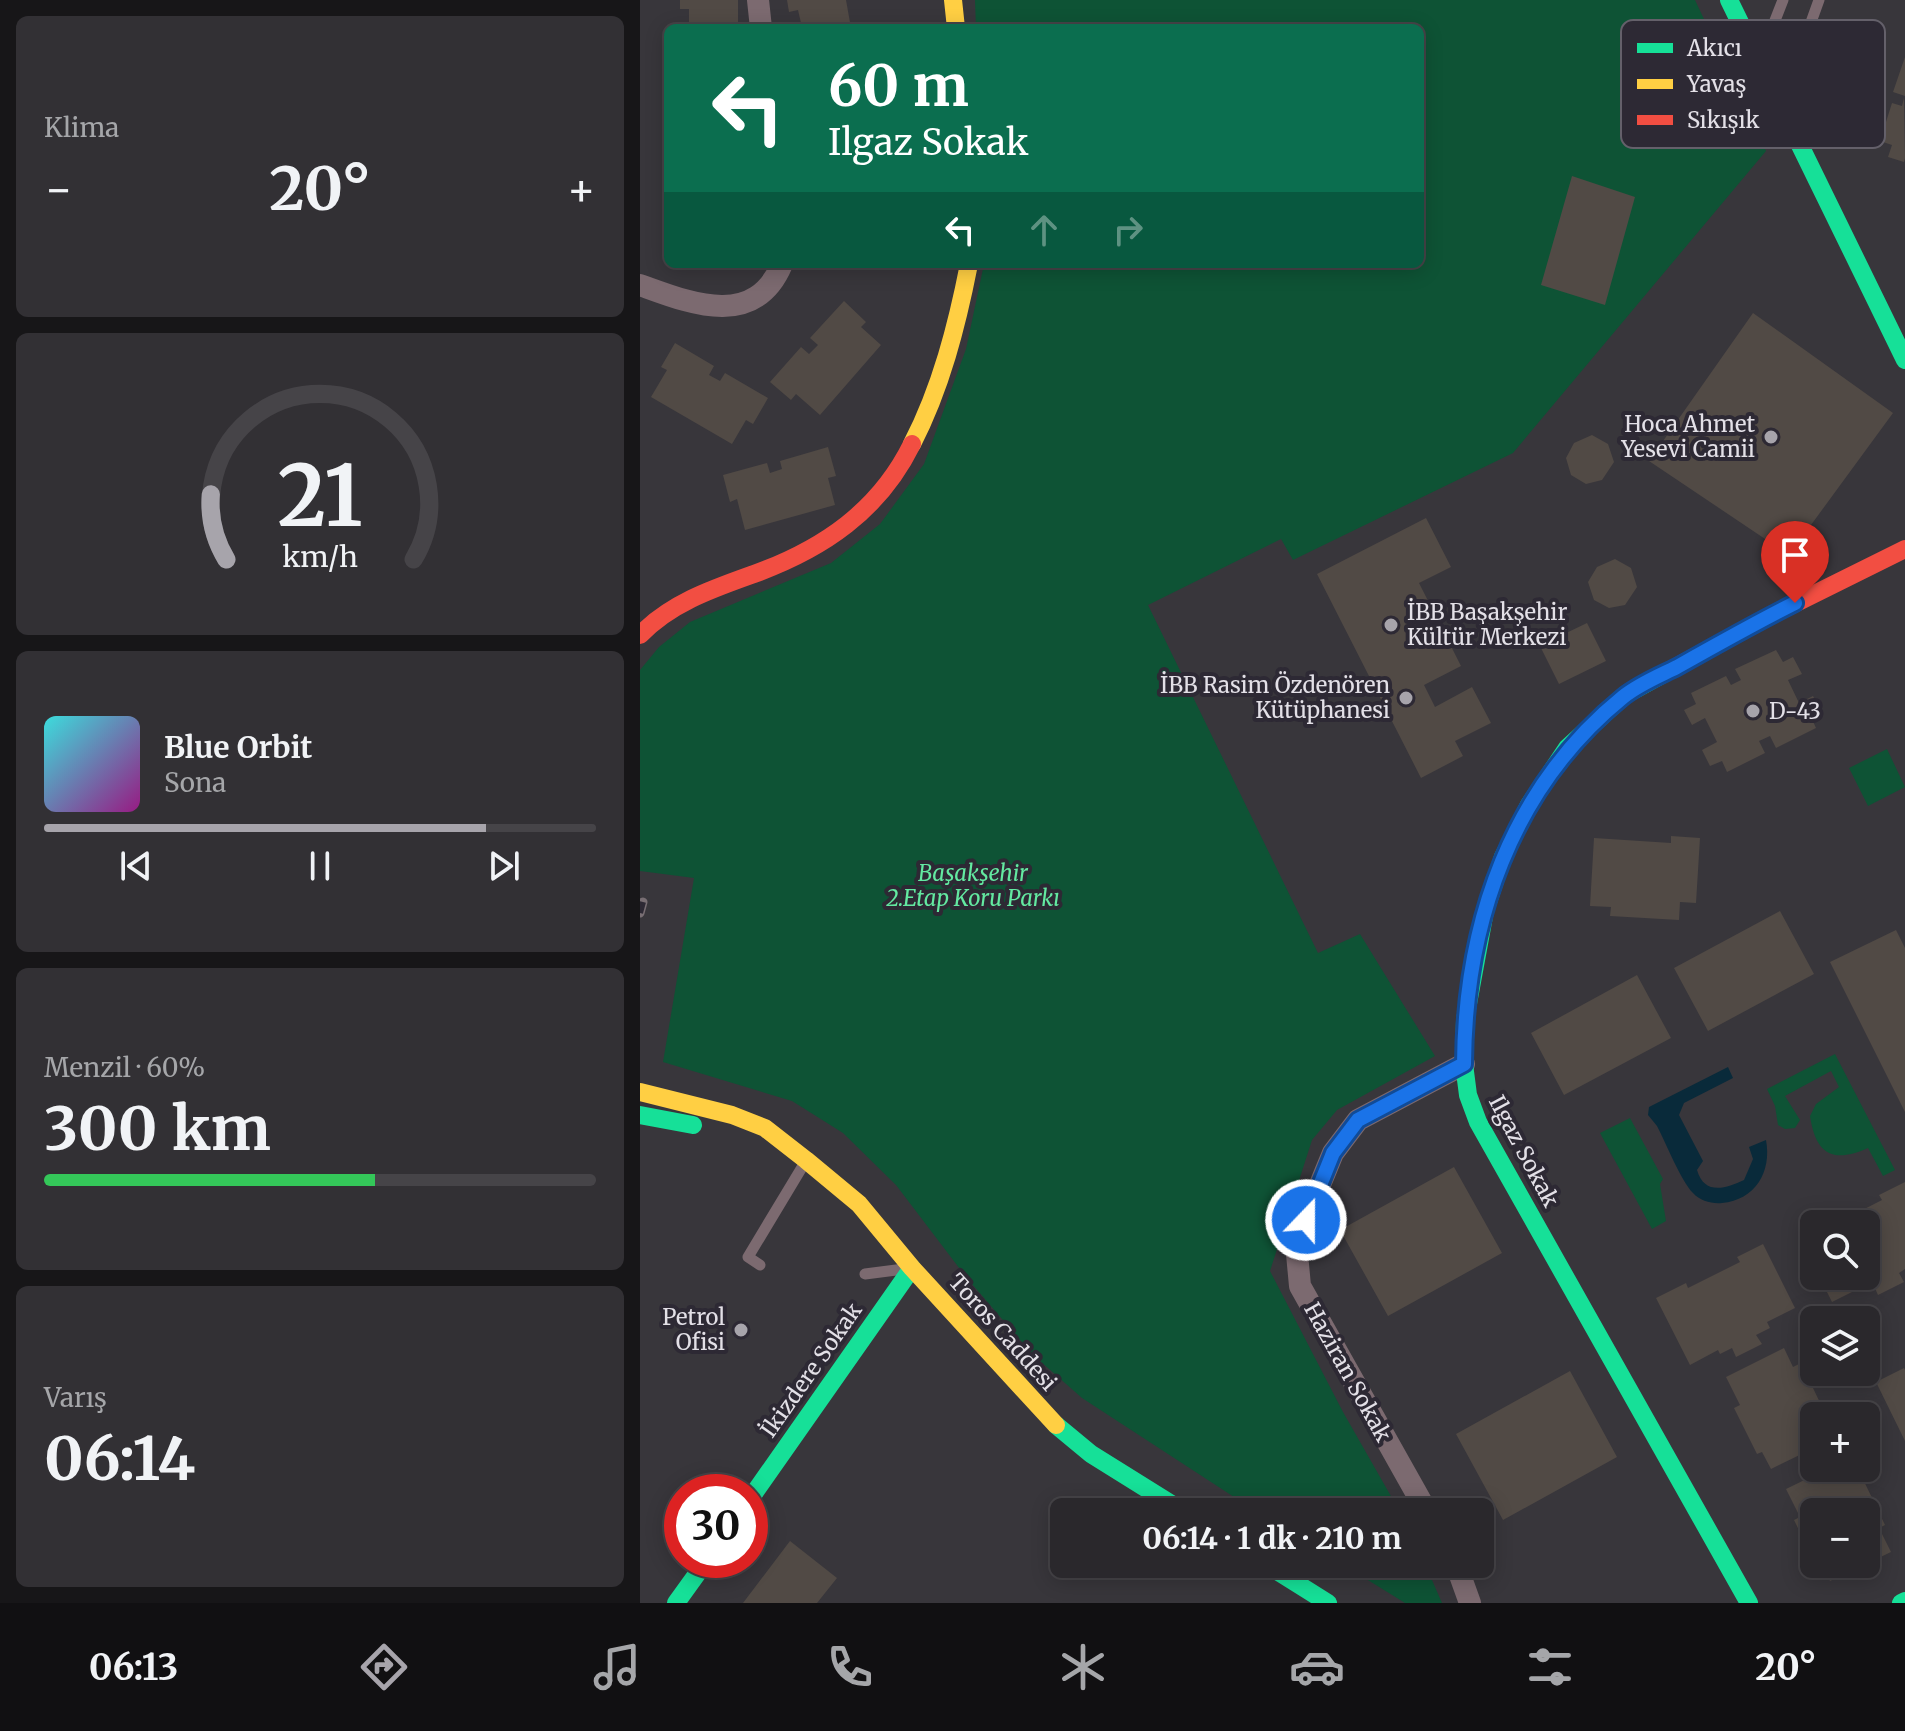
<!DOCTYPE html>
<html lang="tr">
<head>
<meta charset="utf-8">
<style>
	:root { --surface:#2a282c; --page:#323034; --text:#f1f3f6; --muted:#a5a6a9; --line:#464448; --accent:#a7a4ab }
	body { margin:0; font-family:Merriweather,serif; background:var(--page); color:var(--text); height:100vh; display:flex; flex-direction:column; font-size:30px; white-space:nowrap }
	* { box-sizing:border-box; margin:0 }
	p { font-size:26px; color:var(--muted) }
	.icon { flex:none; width:44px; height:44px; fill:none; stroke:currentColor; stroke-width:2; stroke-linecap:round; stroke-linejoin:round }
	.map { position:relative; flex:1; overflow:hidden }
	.panel { display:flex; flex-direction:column; gap:16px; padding:16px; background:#171618; width:640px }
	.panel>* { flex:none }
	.top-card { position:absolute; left:24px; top:24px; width:760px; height:244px; border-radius:12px; box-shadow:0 4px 20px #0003,0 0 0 2px var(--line); background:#0b6e4f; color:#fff; overflow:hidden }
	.controls { position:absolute; left:1160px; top:1210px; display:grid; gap:16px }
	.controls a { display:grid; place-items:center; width:80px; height:80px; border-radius:12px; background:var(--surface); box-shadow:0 4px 20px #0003,0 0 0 2px var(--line); font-size:40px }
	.speed { position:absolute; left:24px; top:1474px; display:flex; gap:16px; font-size:40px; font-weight:700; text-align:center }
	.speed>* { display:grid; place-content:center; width:104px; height:104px; border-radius:50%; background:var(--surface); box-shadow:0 4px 20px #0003,0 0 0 2px var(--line); line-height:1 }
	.speed .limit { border:12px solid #d22; background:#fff; color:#111 }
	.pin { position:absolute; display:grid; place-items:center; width:68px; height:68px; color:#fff; margin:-82px -34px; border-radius:50% 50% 50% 0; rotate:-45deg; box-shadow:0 0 8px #0007 }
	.pin .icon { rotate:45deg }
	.me { position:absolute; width:88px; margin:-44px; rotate:22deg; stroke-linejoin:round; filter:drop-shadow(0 0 6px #0008) }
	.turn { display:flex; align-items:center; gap:28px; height:168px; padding:0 32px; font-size:36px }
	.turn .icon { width:104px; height:104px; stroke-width:2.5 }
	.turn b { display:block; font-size:56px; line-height:68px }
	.lanes { display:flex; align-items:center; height:76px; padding:0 32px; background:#0003; justify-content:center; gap:40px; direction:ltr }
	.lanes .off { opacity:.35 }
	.big { font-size:60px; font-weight:700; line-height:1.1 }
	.panel .tile { flex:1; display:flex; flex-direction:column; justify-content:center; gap:12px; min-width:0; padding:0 28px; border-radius:12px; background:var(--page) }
	.panel .dial { align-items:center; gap:0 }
	.dial svg { height:208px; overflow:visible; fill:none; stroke:var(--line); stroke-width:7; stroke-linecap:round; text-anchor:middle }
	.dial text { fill:var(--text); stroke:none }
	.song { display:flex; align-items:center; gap:24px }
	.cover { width:96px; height:96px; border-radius:12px; background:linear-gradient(135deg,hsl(180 70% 55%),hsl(310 70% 35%)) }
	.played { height:8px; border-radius:4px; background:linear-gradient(90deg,var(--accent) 80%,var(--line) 80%) }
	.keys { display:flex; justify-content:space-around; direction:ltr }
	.heat { display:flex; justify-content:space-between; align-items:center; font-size:44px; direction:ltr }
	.charge { height:12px; border-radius:6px; background:linear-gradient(90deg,#34c759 60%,var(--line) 0) }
	.trip { position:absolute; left:410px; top:1498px; width:444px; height:80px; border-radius:12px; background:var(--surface); box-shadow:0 4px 20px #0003,0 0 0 2px var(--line); font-weight:700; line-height:80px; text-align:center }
	.menu { display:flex; height:128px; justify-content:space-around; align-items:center; background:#111012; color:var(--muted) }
	.menu .icon { width:56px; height:56px }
	.menu .selected { color:var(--accent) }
	.menu b { font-size:36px; color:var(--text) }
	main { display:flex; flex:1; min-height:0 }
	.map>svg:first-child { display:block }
</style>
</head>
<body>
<main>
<section class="panel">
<div class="tile"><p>Klima</p>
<div class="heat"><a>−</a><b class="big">20°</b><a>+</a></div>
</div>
<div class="tile dial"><svg viewBox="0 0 100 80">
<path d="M14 69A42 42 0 1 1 86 69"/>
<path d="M14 69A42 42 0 0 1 8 44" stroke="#a7a4ab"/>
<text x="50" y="56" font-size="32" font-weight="700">21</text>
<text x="50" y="72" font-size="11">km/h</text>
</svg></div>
<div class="tile">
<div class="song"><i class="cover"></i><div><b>Blue Orbit</b><p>Sona</p></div></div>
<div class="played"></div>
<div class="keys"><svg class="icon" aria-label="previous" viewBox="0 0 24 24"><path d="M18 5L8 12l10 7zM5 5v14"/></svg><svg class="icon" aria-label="pause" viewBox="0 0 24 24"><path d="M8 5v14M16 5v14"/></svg><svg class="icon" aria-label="next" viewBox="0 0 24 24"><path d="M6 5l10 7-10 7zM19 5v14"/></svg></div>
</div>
<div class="tile"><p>Menzil · 60%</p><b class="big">300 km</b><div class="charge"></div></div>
<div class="tile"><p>Varış</p><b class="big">06:14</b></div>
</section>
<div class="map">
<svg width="1265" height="1603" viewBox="0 0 1265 1603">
	<rect width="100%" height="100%" fill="#38363b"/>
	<path fill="#0e5335" d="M335 0H1055L1126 151 873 453 653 560 641 539 508 605 678 953 720 934 795 1056 697 1110 672 1140 630 1271 703 1412 760 1512H617L442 1398 392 1354 326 1277 256 1185 203 1133 152 1101 23 1062 54 878 0 871V670L19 647 50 622 191 563 240 524 284 464 326 349 344 264H780V28H336Z
		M1247 749 1265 787 1228 806 1209 768Z
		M1195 1054 1255 1170 1243 1176 1228 1148C1194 1163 1176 1156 1170 1116L1176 1104 1199 1087 1191 1071 1145 1096 1160 1120 1155 1128 1145 1129 1138 1125 1135 1106 1127 1089Z
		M990 1118 1023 1179 1020 1184 1026 1221 1012 1229 960 1133Z
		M702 1564H785L802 1603H765Z"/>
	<path fill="#092a3a" d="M1088 1067 1093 1078 1044 1103 1039 1115 1063 1161 1057 1170C1064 1195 1085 1189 1104 1180L1113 1159 1109 1147 1126 1140C1132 1172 1115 1200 1082 1203 1072 1204 1060 1201 1053 1193 1041 1181 1026 1143 1017 1126L1008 1115 1009 1107Z"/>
	<path fill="#514a45" d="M40 0H98V28H39V22H49V9H40Z
		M147 0H206L211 28H151L150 25 161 23 158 10 149 12Z
		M1265 57V96L1253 92Z
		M1264 98 1265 158 1264 162 1248 157 1252 145 1240 141 1252 103 1262 106Z
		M932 176 995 197 965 305 901 285Z
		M204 301 226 322 221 327 241 345 180 415 156 394 151 400 130 382 161 347 169 354 178 345 170 338Z
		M1113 313 1253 413 1149 555 1009 461Z
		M35 343 74 366 69 375 80 381 85 373 128 398 113 424 106 420 92 444 11 397 27 370 21 367Z
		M952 435 968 444 974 462 962 480 946 484 931 475 926 458 934 443Z
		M188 447 196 476 188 478 195 505 105 530 97 499 90 502 83 475 127 463 130 473 142 469 140 461Z
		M786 518 811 567 779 583 821 666 784 685 795 707 832 687 851 723 815 741 823 756 781 778 677 574Z
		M975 559 991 568 997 587 985 605 969 608 954 600 948 582 957 567Z
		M947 623 966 661 919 684 896 638 917 628 920 636Z
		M1136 650 1143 662 1153 657 1162 674 1148 680 1159 703 1173 696 1181 712 1171 717 1176 728 1136 748 1130 736 1119 741 1125 753 1087 772 1082 761 1070 766 1062 750 1077 742 1065 718 1052 725 1044 710 1056 704 1051 693 1086 676 1091 685 1101 680 1095 669Z
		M1031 836 1060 838 1056 903 1040 902 1039 920 970 916 971 907 950 906 954 838 1031 843Z
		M1140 911 1174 974 1068 1031 1034 968Z
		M1256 930 1265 948V1112L1190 962Z
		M997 975 1031 1038 924 1095 891 1033Z
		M814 1167 862 1253 748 1316 700 1230Z
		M1265 1182V1269L1259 1273 1264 1282 1238 1295 1234 1286 1222 1292 1220 1288 1192 1302 1179 1276H1226V1224H1195L1242 1200 1239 1195Z
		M1174 1228V1267L1158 1236Z
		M1123 1244 1155 1308 1127 1322 1130 1328 1116 1335 1122 1344 1096 1357 1092 1348 1080 1354 1078 1350 1050 1365 1016 1298 1046 1283 1048 1288 1100 1262 1097 1257Z
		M1144 1348 1153 1367 1161 1363 1185 1413 1174 1416V1448L1131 1469 1122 1452 1117 1454 1094 1408 1100 1405 1086 1377Z
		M1264 1368 1265 1370V1441L1236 1382Z
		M930 1371 977 1457 863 1520 816 1434Z
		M1189 1468H1208L1213 1479 1221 1475 1245 1525 1239 1528 1251 1552 1226 1564V1512H1174V1561L1154 1520 1160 1517 1146 1489Z
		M150 1541 197 1578 177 1603H103Z
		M1182 1564H1226L1190 1581Z"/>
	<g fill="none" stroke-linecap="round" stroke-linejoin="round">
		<path stroke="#7c6a70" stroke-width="11" d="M1109 33 1134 23 1143 0
			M1130 72 1165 39 1179 0
			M120 1265 108 1257 164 1164
			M225 1274 264 1269"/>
		<path stroke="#7c6a70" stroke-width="22" d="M118 0 121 28
			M0 285C50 303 114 330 142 264
			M787 1512 660 1286 656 1243 693 1153 718 1120 824 1064
			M816 1564 830 1603"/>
		<path stroke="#16e098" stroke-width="18" d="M1089 0 1265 360
			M1025 673 985 695 927 748 889 805 863 857 845 911 825 1020 824 1064 828 1095 838 1122 1109 1603
			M0 1115 53 1125
			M416 1425 451 1454 544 1512
			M110 1499 272 1268
			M626 1564 688 1603
			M36 1603 67 1560
			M1261 1603 1265 1601"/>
		<path stroke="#ffcf43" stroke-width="18" d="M313 0 316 28
			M272 444C301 388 317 325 329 264
			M0 1092 92 1115 125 1128 166 1160 219 1204 272 1268 416 1425"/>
		<path stroke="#f24e42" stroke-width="18" d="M0 635C31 603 72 589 114 574 183 549 239 511 272 444
			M1025 673 1128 617 1265 549"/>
		<g stroke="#786e73" stroke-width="9">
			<path id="rail" d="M0 913 3 902"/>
		</g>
		<use href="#rail" stroke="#2d2934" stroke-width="6" stroke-dasharray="18" stroke-linecap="butt"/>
	</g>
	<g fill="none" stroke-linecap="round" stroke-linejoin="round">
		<g stroke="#114b97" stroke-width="20">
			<path id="route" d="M666 1220 693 1153 718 1120 824 1064C825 923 871 788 983 697 999 684 1019 676 1037 667 1076 645 1115 623 1155 603"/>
		</g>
		<use href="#route" stroke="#1a73e8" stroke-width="14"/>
	</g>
	<g fill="#a7a4ab" stroke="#2d2934" stroke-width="3">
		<circle cx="1131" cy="437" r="8"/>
		<circle cx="751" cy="625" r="8"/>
		<circle cx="766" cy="698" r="8"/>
		<circle cx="1113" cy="711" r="8"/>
		<circle cx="101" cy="1330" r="8"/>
	</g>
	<g text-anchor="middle" stroke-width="8" stroke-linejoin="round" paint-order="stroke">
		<g font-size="22" fill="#e3e0e7" stroke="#2d2934" text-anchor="end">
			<text x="1115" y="432">Hoca Ahmet<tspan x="1115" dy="25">Yesevi Camii</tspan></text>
			<text x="767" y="620" text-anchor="start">İBB Başakşehir<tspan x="767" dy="25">Kültür Merkezi</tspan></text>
			<text x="750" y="693">İBB Rasim Özdenören<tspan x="750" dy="25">Kütüphanesi</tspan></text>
			<text x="1129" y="719" text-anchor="start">D-43</text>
			<text x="85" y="1325">Petrol<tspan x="85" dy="25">Ofisi</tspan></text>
		</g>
		<g font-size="22" font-style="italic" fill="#63e9a1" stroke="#2d2934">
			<text x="333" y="881">Başakşehir<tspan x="333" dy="25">2.Etap Koru Parkı</tspan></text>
		</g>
		<g font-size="22" fill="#e3e0e7" stroke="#2d2934">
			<text transform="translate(884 1151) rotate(62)" y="8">Ilgaz Sokak</text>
			<text transform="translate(363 1332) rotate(48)" y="8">Toros Caddesi</text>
			<text transform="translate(171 1370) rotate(-55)" y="8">İkizdere Sokak</text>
			<text transform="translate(708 1372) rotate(61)" y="8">Haziran Sokak</text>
		</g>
	</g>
	<rect x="981" y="20" width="264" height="128" rx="12" fill="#2d2934" stroke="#64606a" stroke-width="2"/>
	<rect x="997" y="43" width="36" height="10" fill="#16e098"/>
	<rect x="997" y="79" width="36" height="10" fill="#ffcf43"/>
	<rect x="997" y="115" width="36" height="10" fill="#f24e42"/>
	<g font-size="22" fill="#e3e0e7">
		<text x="1047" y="56">Akıcı</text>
		<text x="1047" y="92">Yavaş</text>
		<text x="1047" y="128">Sıkışık</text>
	</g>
</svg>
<div class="controls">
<a><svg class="icon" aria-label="search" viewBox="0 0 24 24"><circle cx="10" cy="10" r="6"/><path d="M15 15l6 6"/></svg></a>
<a><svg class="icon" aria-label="layers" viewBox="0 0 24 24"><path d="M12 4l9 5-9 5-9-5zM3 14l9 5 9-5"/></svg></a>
<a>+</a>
<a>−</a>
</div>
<div class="speed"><div class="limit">30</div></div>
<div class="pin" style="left:1155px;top:603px;background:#d93025"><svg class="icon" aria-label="arrive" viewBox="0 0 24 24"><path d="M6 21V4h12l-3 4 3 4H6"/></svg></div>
<svg class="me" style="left:666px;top:1220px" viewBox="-20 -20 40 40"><circle r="17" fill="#1a73e8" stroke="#fff" stroke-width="3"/><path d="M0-11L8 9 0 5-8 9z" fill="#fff"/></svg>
<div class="trip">06:14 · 1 dk · 210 m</div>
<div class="top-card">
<div class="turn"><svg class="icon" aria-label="left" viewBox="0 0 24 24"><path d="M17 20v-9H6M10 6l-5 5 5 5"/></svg><div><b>60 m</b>Ilgaz Sokak</div></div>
<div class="lanes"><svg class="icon" aria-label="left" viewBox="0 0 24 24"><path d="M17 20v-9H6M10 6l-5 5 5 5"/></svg><svg class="icon off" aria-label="ahead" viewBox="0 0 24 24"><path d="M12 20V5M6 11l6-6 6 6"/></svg><svg class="icon off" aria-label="right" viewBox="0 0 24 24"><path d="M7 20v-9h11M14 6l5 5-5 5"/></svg></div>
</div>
</div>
</main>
<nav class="menu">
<b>06:13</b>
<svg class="icon selected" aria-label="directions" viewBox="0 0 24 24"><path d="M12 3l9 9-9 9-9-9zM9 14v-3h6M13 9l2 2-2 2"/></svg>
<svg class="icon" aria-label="music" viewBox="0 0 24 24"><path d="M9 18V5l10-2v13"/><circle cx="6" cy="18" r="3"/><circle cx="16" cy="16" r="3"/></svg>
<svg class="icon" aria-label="phone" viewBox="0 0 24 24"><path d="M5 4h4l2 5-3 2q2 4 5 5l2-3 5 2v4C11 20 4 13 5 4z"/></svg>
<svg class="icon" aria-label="climate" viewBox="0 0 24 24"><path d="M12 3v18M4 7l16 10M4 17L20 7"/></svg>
<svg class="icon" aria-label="car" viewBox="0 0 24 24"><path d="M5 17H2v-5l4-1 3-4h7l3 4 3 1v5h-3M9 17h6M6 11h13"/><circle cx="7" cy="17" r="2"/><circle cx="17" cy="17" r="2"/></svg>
<svg class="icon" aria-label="filters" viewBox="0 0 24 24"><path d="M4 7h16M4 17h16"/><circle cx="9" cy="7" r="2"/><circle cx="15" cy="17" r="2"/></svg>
<b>20°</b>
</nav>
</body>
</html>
